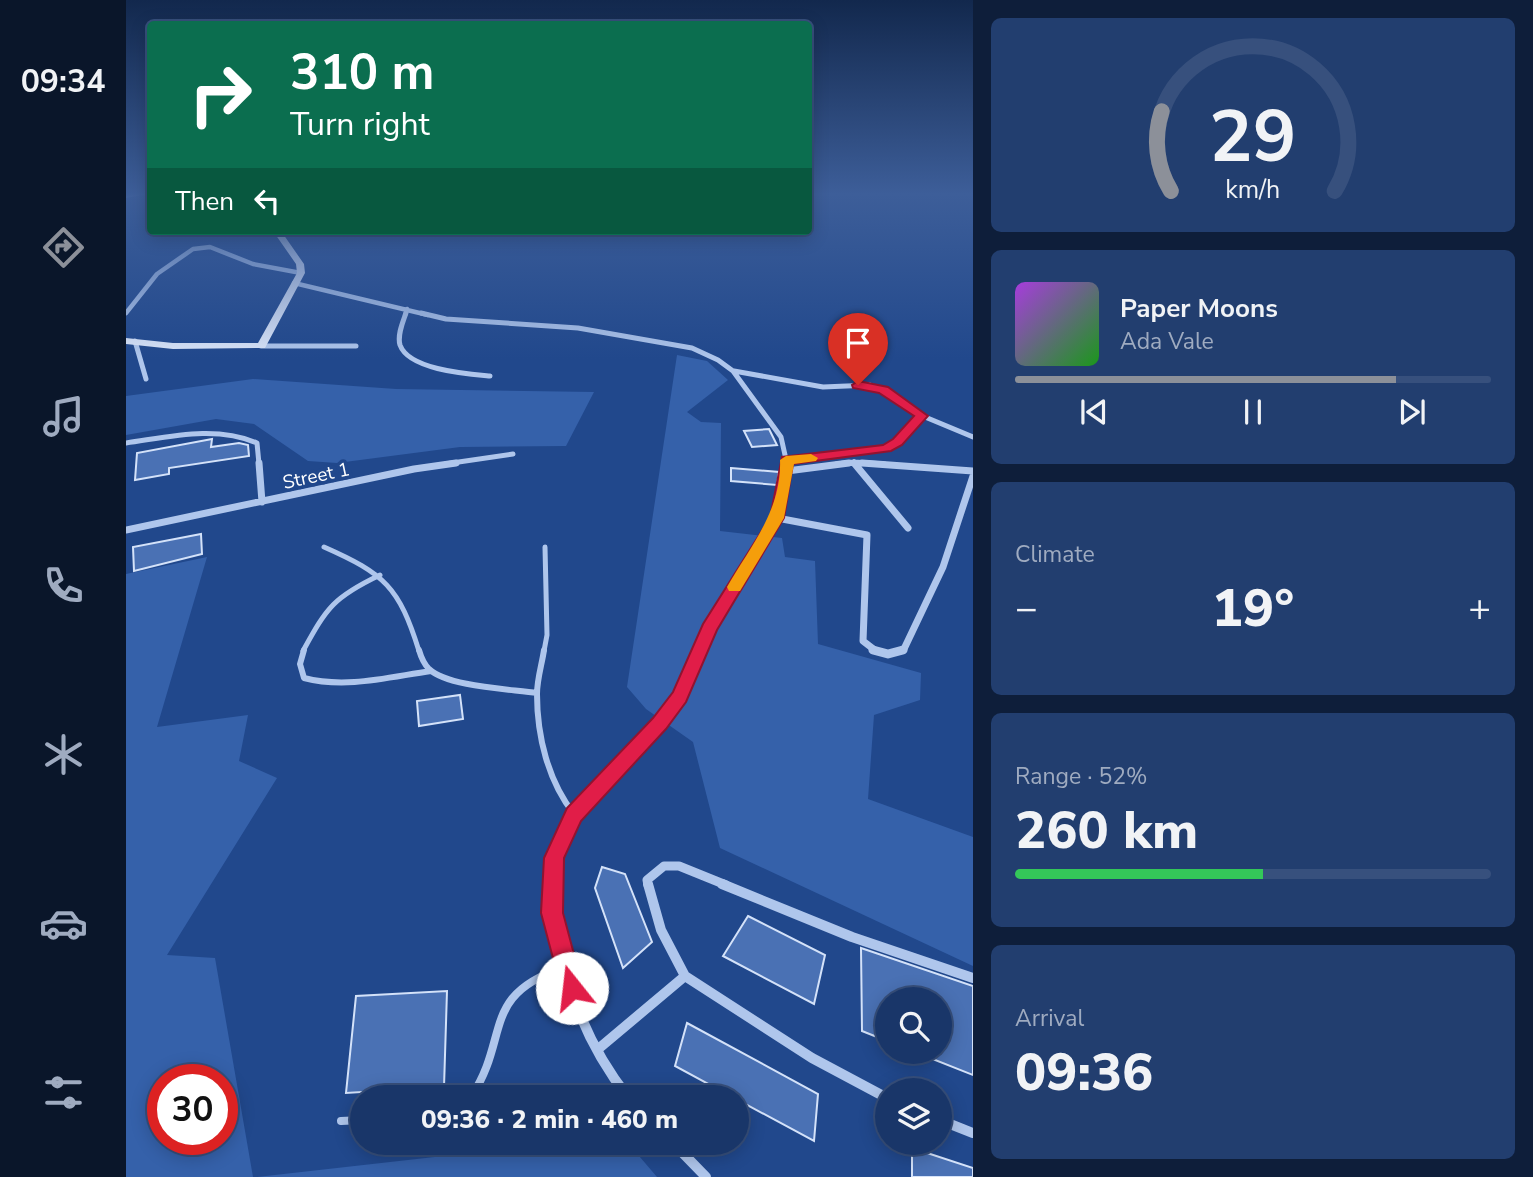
<!DOCTYPE html>
<html lang="en">
<head>
<meta charset="utf-8">
<style>
	:root { --surface:#193669; --page:#223e6f; --text:#f1f3f6; --muted:#9fabc0; --line:#37507d; --accent:#8c9099 }
	body { margin:0; font-family:"Nunito Sans",sans-serif; background:var(--page); color:var(--text); height:100vh; display:flex; flex-direction:column; font-size:26px; white-space:nowrap }
	* { box-sizing:border-box; margin:0 }
	p { font-size:23px; color:var(--muted) }
	.icon { flex:none; width:38px; height:38px; fill:none; stroke:currentColor; stroke-width:2; stroke-linecap:round; stroke-linejoin:round }
	.map { position:relative; flex:1; overflow:hidden }
	.details { display:flex; flex-direction:column; gap:18px; padding:18px; background:#0e1e3a; width:560px }
	.details>* { flex:none }
	.banner { position:absolute; left:21px; top:21px; width:665px; height:214px; border-radius:7px; box-shadow:0 4px 18px #0003,0 0 0 2px var(--line); background:#0b6e4f; color:#fff; overflow:hidden }
	.controls { position:absolute; left:749px; top:987px; display:grid; gap:14px }
	.controls a { display:grid; place-items:center; width:77px; height:77px; border-radius:50%; background:var(--surface); box-shadow:0 4px 18px #0003,0 0 0 2px var(--line); font-size:35px }
	.speed { position:absolute; left:21px; top:1064px; display:flex; gap:14px; font-size:35px; font-weight:700; text-align:center }
	.speed>* { display:grid; place-content:center; width:91px; height:91px; border-radius:50%; background:var(--surface); box-shadow:0 4px 18px #0003,0 0 0 2px var(--line); line-height:1 }
	.speed .limit { border:10px solid #d22; background:#fff; color:#111 }
	.pin { position:absolute; display:grid; place-items:center; width:60px; height:60px; color:#fff; margin:-72px -30px; border-radius:50% 50% 50% 0; rotate:-45deg; box-shadow:0 0 7px #0007 }
	.pin .icon { rotate:45deg }
	.me { position:absolute; width:77px; margin:-38px; rotate:344deg; stroke-linejoin:round; filter:drop-shadow(0 0 5px #0008) }
	.turn { display:flex; align-items:center; gap:24px; height:147px; padding:0 28px; font-size:32px }
	.turn .icon { width:91px; height:91px; stroke-width:2.5 }
	.turn b { display:block; font-size:49px; line-height:60px }
	.then { display:flex; align-items:center; height:66px; padding:0 28px; background:#0003; gap:14px; font-size:26px }
	.big { font-size:52px; font-weight:800; line-height:1.1 }
	.details .widget { flex:1; display:flex; flex-direction:column; justify-content:center; gap:10px; min-width:0; padding:0 24px; border-radius:10px; background:var(--page) }
	.details .dial { align-items:center; gap:0 }
	.dial svg { height:182px; overflow:visible; fill:none; stroke:var(--line); stroke-width:7; stroke-linecap:round; text-anchor:middle }
	.dial text { fill:var(--text); stroke:none }
	.song { display:flex; align-items:center; gap:21px }
	.cover { width:84px; height:84px; border-radius:10px; background:linear-gradient(135deg,hsl(280 70% 55%),hsl(120 70% 35%)) }
	.played { height:7px; border-radius:4px; background:linear-gradient(90deg,var(--accent) 80%,var(--line) 80%) }
	.keys { display:flex; justify-content:space-around; direction:ltr }
	.heat { display:flex; justify-content:space-between; align-items:center; font-size:38px; direction:ltr }
	.charge { height:10px; border-radius:5px; background:linear-gradient(90deg,#34c759 52%,var(--line) 0) }
	.trip { position:absolute; left:224px; top:1085px; width:399px; height:70px; border-radius:35px; background:var(--surface); box-shadow:0 4px 18px #0003,0 0 0 2px var(--line); font-weight:800; line-height:70px; text-align:center }
	main { display:flex; flex:1; min-height:0 }
	.menu { display:flex; flex-direction:column; width:126px; justify-content:space-around; align-items:center; background:#0a162a; color:var(--muted) }
	.menu .icon { width:49px; height:49px }
	.menu .active { color:var(--accent) }
	.menu b { font-size:32px; color:var(--text) }
	.map>svg:first-child { display:block }
</style>
</head>
<body>
<main>
<nav class="menu">
<b>09:34</b>
<svg class="icon active" aria-label="directions" viewBox="0 0 24 24"><path d="M12 3l9 9-9 9-9-9zM9 14v-3h6M13 9l2 2-2 2"/></svg>
<svg class="icon" aria-label="music" viewBox="0 0 24 24"><path d="M9 18V5l10-2v13"/><circle cx="6" cy="18" r="3"/><circle cx="16" cy="16" r="3"/></svg>
<svg class="icon" aria-label="phone" viewBox="0 0 24 24"><path d="M5 4h4l2 5-3 2q2 4 5 5l2-3 5 2v4C11 20 4 13 5 4z"/></svg>
<svg class="icon" aria-label="climate" viewBox="0 0 24 24"><path d="M12 3v18M4 7l16 10M4 17L20 7"/></svg>
<svg class="icon" aria-label="car" viewBox="0 0 24 24"><path d="M5 17H2v-5l4-1 3-4h7l3 4 3 1v5h-3M9 17h6M6 11h13"/><circle cx="7" cy="17" r="2"/><circle cx="17" cy="17" r="2"/></svg>
<svg class="icon" aria-label="filters" viewBox="0 0 24 24"><path d="M4 7h16M4 17h16"/><circle cx="9" cy="7" r="2"/><circle cx="15" cy="17" r="2"/></svg>
</nav>
<div class="map">
<svg width="847" height="1177" viewBox="0 0 847 1177">
	<rect width="100%" height="100%" fill="#21488c"/>
	<path fill="#3561aa" fill-rule="evenodd" d="M551 355 581 361 602 380 561 412 575 422 595 423 594 531 656 538 659 557 689 561 692 644 795 673 794 700 748 715 742 799 847 837V966L594 848 567 742 520 709 501 687Z
		M127 379 270 389 468 392 440 446 334 447 211 463 182 461 128 424 90 419 0 435V396Z
		M81 557 31 727 122 715 113 761 151 778 41 955 89 958 127 1177H0V574ZM37 1080H96V1139H37Z
		M433 1143H502L531 1177H131Z"/>
	<path fill="#4a71b4" stroke="#d4e2f9" stroke-width="2" d="M643 429 651 445 626 447 618 431Z
		M86 439 85 447 113 443 122 445 123 456 43 468V474L9 480 11 453Z
		M605 468 653 472 651 485 605 481Z
		M75 534 76 554 8 571 7 547Z
		M334 695 337 719 293 726 291 701Z
		M476 867 499 874 526 942 497 968 469 888Z
		M622 916 699 955 688 1004 597 956Z
		M735 948 847 986V1075L789 1052H814V999H761V1041L736 1031Z
		M321 991 318 1087 220 1093 230 996Z
		M561 1023 692 1094 688 1141 549 1066Z
		M786 1148 847 1168V1177H786Z"/>
	<g fill="none" stroke-linecap="round" stroke-linejoin="round">
		<path stroke="#afc6ec" stroke-width="5" d="M198 547C259 574 273 587 293 651
			M177 651C201 607 208 597 254 575
			M418 651 421 635 419 547"/>
		<path stroke="#afc6ec" stroke-width="6" d="M178 650 174 664 178 678C220 689 263 677 305 671
			M293 650C295 657 298 664 303 669 322 687 385 689 411 693
			M418 650C416 664 411 679 411 694 411 736 422 781 448 814"/>
		<path stroke="#afc6ec" stroke-width="8" d="M345 1097C385 1037 353 995 439 967
			M215 1121 236 1120"/>
		<path stroke="#afc6ec" stroke-width="4.5" d="M168 283 302 315
			M0 313 31 274 67 249 84 247 127 264 175 273
			M279 315 281 309"/>
		<path stroke="#afc6ec" stroke-width="5" d="M280 313C277 322 271 335 274 345 283 370 342 374 364 376
			M295 313 320 319 452 328 566 348 592 360 607 371 655 437 661 464
			M9 341 20 379
			M135 346H230
			M608 371 697 387 744 385 757 390 787 412 847 437
			M0 443C43 437 89 425 131 443L133 464
			M660 460 761 449 772 442 795 416
			M728 462 730 464
			M319 464 387 454
			M710 464 728 462 759 464"/>
		<path stroke="#afc6ec" stroke-width="7" d="M133 463 136 502
			M728 463 782 528
			M736 463 847 471
			M661 471 723 463
			M651 518 741 535 737 641 750 651
			M0 530 288 469 330 463
			M572 651C601 587 656 536 661 463
			M774 651 778 649 817 567 847 476"/>
		<path stroke="#afc6ec" stroke-width="9" d="M747 650 762 654 777 650
			M426 885C432 807 480 787 525 733 546 708 560 680 573 650
			M522 885 521 880 538 866H553L600 885"/>
		<path stroke="#afc6ec" stroke-width="10" d="M426 884C428 959 455 1038 502 1097
			M522 884 535 930 559 976 686 1058 761 1098
			M596 884 726 937 847 978
			M471 1050 559 976
			M814 1120 847 1133
			M547 1143 580 1177"/>
		<path fill="#dae5f9" fill-rule="evenodd" d="M0 194H21L0 198Z
			M147 231H155L178 264 179 273 139 348 47 349 0 344V338L47 343H132L171 273 170 264Z"/>
	</g>
	<linearGradient id="sky" x2="0" y2="1"><stop stop-color="#12284d"/><stop offset="0.54" stop-color="#3d5e99"/><stop offset="1" stop-color="#3d5e99" stop-opacity="0"/></linearGradient>
	<rect width="847" height="359" fill="url(#sky)"/>
	<path fill="#e11d48" stroke="#92132f" stroke-width="2" d="M732 381 762 387 802 416 776 445 765 451 667 464 658 518 591 630 560 702 540 729 455 821 438 858 437 913 457 988 454 996 446 1000 437 996 415 913 418 858 441 808 527 718 547 692 577 624 644 518 656 457 757 445 767 439 788 416 753 393 727 388 726 385Z"/>
	<path fill="#f59e0b" d="M685 454 692 458 690 461 668 464 658 518 614 591H603L601 587C624 547 656 510 654 460L660 456Z"/>
	<g text-anchor="middle" stroke-width="7" stroke-linejoin="round" paint-order="stroke">
		<g font-size="19" fill="#fff" stroke="#21488c">
			<text transform="translate(190 475) rotate(-12)" y="7">Street 1</text>
		</g>
	</g>
</svg>
<div class="controls">
<a><svg class="icon" aria-label="search" viewBox="0 0 24 24"><circle cx="10" cy="10" r="6"/><path d="M15 15l6 6"/></svg></a>
<a><svg class="icon" aria-label="layers" viewBox="0 0 24 24"><path d="M12 4l9 5-9 5-9-5zM3 14l9 5 9-5"/></svg></a>
</div>
<div class="speed"><div class="limit">30</div></div>
<div class="pin" style="left:732px;top:385px;background:#d93025"><svg class="icon" aria-label="arrive" viewBox="0 0 24 24"><path d="M6 21V4h12l-3 4 3 4H6"/></svg></div>
<svg class="me" style="left:446px;top:988px" viewBox="-20 -20 40 40"><circle r="19" fill="#fff"/><path d="M0-13L10 11 0 6-10 11z" fill="#e11d48"/></svg>
<div class="trip">09:36 · 2 min · 460 m</div>
<div class="banner">
<div class="turn"><svg class="icon" aria-label="right" viewBox="0 0 24 24"><path d="M7 20v-9h11M14 6l5 5-5 5"/></svg><div><b>310 m</b>Turn right</div></div>
<div class="then">Then<svg class="icon" aria-label="left" viewBox="0 0 24 24"><path d="M17 20v-9H6M10 6l-5 5 5 5"/></svg></div>
</div>
</div>
<section class="details">
<div class="widget dial"><svg viewBox="0 0 100 80">
<path d="M14 69A42 42 0 1 1 86 69"/>
<path d="M14 69A42 42 0 0 1 10 34" stroke="#8c9099"/>
<text x="50" y="56" font-size="32" font-weight="700">29</text>
<text x="50" y="72" font-size="11">km/h</text>
</svg></div>
<div class="widget">
<div class="song"><i class="cover"></i><div><b>Paper Moons</b><p>Ada Vale</p></div></div>
<div class="played"></div>
<div class="keys"><svg class="icon" aria-label="previous" viewBox="0 0 24 24"><path d="M18 5L8 12l10 7zM5 5v14"/></svg><svg class="icon" aria-label="pause" viewBox="0 0 24 24"><path d="M8 5v14M16 5v14"/></svg><svg class="icon" aria-label="next" viewBox="0 0 24 24"><path d="M6 5l10 7-10 7zM19 5v14"/></svg></div>
</div>
<div class="widget"><p>Climate</p>
<div class="heat"><a>−</a><b class="big">19°</b><a>+</a></div>
</div>
<div class="widget"><p>Range · 52%</p><b class="big">260 km</b><div class="charge"></div></div>
<div class="widget"><p>Arrival</p><b class="big">09:36</b></div>
</section>
</main>
</body>
</html>
